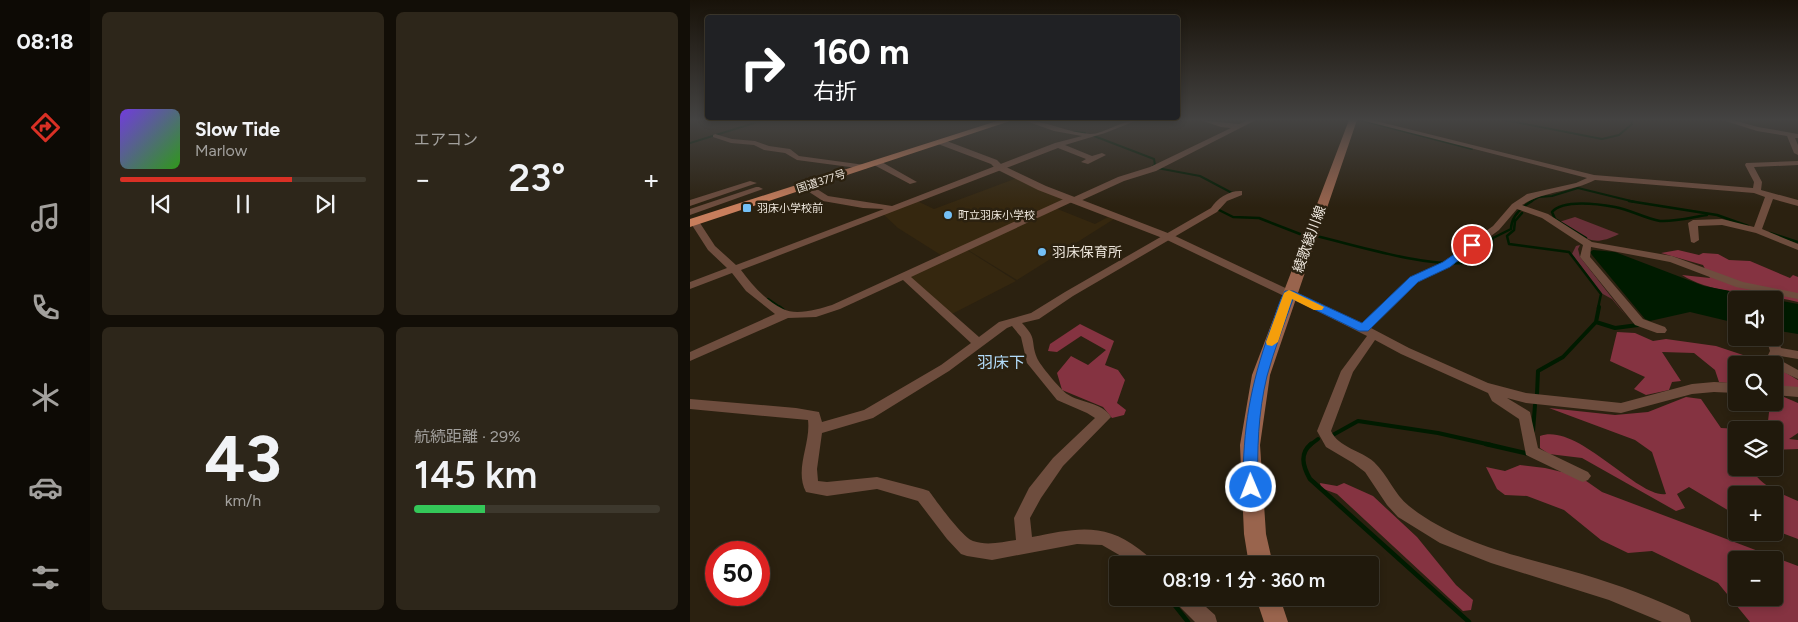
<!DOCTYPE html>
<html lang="ja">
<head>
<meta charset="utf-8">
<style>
	:root { --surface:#20190c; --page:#2d261a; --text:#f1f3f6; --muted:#a2a09d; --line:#3d382d; --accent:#d93025 }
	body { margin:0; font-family:Figtree,"Noto Sans JP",sans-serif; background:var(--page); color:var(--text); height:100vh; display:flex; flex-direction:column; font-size:19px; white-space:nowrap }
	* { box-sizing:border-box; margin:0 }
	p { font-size:16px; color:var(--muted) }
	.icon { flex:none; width:28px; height:28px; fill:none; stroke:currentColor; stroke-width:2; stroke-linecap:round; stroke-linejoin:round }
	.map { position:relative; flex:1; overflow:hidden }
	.drawer { display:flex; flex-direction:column; gap:12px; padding:12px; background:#120e07; width:600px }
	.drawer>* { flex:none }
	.top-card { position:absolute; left:15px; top:15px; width:475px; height:105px; border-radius:5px; box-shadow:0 2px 8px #0003,0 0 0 1px var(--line); background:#202124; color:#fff; overflow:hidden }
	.buttons { position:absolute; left:1038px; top:291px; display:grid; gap:10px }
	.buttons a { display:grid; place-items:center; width:55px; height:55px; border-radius:5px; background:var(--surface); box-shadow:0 2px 8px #0003,0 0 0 1px var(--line); font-size:25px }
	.speed { position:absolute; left:15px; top:541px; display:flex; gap:10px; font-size:25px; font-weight:700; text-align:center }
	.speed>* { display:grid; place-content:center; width:65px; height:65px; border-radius:50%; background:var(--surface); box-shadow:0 2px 8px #0003,0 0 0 1px var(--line); line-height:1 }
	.speed .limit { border:8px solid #d22; background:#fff; color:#111 }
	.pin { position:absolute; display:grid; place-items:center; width:42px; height:42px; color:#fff; margin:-21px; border:2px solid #fff; border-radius:50%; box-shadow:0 1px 5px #0007 }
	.me { position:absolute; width:55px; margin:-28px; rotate:359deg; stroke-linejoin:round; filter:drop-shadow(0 0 4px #0008) }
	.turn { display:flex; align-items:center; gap:18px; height:105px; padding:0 25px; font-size:22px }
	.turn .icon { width:65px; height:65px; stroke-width:2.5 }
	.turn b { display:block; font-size:35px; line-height:42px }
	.big { font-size:38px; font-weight:600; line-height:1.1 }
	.drawer .card { flex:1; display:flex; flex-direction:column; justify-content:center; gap:8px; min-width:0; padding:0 18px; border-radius:8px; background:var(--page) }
	.drawer .dial { align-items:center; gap:0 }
	.dial b { font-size:65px; line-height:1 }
	.song { display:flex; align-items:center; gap:15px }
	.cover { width:60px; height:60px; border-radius:8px; background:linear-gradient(135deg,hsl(260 70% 55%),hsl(110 70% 35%)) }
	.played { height:5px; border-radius:2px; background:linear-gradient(90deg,var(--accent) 70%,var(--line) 70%) }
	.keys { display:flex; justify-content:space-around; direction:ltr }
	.heat { display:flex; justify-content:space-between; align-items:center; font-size:28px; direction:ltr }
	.charge { height:8px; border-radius:4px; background:linear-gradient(90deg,#34c759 29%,var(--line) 0) }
	.drawer .tiles { flex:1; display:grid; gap:12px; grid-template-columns:repeat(2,1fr) }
	.trip { position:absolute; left:419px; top:556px; width:270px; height:50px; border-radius:5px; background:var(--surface); box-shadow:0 2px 8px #0003,0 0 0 1px var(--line); font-weight:600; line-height:50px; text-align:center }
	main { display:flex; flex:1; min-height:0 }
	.tabs { display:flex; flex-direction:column; width:90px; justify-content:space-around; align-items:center; background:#0d0a05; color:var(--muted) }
	.tabs .icon { width:35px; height:35px }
	.tabs .selected { color:var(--accent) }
	.tabs b { font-size:22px; color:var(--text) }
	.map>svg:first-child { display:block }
</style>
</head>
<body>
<main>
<nav class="tabs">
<b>08:18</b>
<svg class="icon selected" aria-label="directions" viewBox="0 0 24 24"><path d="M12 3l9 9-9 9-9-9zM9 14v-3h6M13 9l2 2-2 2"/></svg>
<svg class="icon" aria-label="music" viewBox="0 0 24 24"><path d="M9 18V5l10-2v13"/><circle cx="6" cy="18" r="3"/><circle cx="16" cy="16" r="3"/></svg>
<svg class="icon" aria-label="phone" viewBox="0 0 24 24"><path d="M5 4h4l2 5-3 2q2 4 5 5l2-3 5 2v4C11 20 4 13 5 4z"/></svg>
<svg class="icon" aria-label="climate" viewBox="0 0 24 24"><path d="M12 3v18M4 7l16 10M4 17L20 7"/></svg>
<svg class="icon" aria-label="car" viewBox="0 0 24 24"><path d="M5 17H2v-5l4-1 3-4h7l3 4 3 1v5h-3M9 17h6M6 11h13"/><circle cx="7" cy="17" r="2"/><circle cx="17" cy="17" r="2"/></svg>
<svg class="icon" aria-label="filters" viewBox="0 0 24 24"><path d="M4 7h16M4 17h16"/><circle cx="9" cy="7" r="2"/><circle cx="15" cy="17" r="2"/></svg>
</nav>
<section class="drawer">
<div class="tiles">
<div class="card">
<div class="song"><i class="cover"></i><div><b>Slow Tide</b><p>Marlow</p></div></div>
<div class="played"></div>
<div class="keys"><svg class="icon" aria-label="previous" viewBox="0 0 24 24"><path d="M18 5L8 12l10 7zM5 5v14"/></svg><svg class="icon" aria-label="pause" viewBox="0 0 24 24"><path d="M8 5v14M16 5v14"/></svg><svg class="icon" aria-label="next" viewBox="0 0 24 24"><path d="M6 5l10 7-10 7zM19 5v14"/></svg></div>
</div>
<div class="card"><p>エアコン</p>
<div class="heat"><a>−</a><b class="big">23°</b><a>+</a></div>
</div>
<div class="card dial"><b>43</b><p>km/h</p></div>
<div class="card"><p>航続距離 · 29%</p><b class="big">145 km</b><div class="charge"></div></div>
</div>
</section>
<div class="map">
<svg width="1108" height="622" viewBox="0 0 1108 622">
	<rect width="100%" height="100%" fill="#2b2110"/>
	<path fill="#35270f" d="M327 178 376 200 254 257 208 228 193 214 225 200 244 209Z
		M365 208 405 224 418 217 424 219 327 280 278 250Z
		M277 250 326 281 260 315 218 277Z"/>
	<path fill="#683038" d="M885 217 929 234C897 250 897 234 869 222Z
		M890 245 888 249 890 257 937 317 922 299 911 293 882 254 886 246Z"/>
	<path fill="#853341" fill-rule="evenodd" d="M988 250 1009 255 1013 253 1028 254 1039 260 1060 261 1100 278 1103 275 1108 277V302C1072 293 1023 295 992 275L1020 278 1013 265 971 253Z
		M390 324 424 341 415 365 428 370 435 380 427 403 436 410 434 415 422 418 413 407 372 390 367 373 381 356 398 365 416 350 391 336 367 352 358 351 360 344Z
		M927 332 945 333 963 341 976 339 1026 346 1083 365H1046V384L1029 382 1025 370 1004 353 972 352 991 381 982 382 979 390 956 395 944 389 955 377 920 361Z
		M1084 366 1108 380V389L1084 387Z
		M996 397 1011 399 1031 428 1049 429 1078 421 1080 404 1084 402V397H1094L1108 403V433L1099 439 1108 440V449L1084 450V430H1046V468H1061C1069 485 1091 494 1108 501V539L1084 530V495H1046V515L999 487 987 494 995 508 986 511 892 458 859 454 850 448V436C888 422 948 499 976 494L962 452 945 440 859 408 925 415 958 412Z
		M830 465 855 468 889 476 912 492 1108 566V622H1060L1028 583 962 551 938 553 911 540 874 510 837 496 815 495 807 489 796 467 815 471ZM1046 560H1084V598H1046Z
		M630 483 647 486 654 483 683 496 727 537 766 585 783 600 781 610 773 611 647 494 631 488Z"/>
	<path fill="#001b00" d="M903 250 925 252 1014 286 1108 304V334L1084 330V300H1046V323L1000 312 960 321 955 319 902 255 900 252Z"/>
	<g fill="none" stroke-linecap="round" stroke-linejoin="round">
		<path stroke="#001b00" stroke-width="2" d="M341 120 351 123
			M670 120 782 149
			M815 120 912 139 929 135 942 124 941 120
			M1059 120H1076
			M384 132 395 133
			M404 136 464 159 465 165 463 166
			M0 143 74 120
			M467 168 510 176 544 194
			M840 202 849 197 862 196 888 188 945 202"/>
		<path stroke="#001b00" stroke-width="2.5" d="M939 201 1027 215 1058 226
			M527 209 543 217 569 218 610 234
			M832 213 825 221 824 230 817 236 819 244 879 252 911 294 908 308
			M1080 233 1108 242
			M626 236C669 246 731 266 774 263L776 259 801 249 803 238 821 229C821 217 832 207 842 201
			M896 238 865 219 862 212C873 199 909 204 925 207 941 210 954 218 970 221 985 222 1003 217 1017 215
			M78 299 91 308"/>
		<path stroke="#001b00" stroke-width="4" d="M89 307 93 310
			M906 322 925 328 948 325
			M847 394 848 371 873 357 906 322 909 307
			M843 431 845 405
			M641 436 668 421 748 433 801 445
			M620 445 628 439"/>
		<path stroke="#001b00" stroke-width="4.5" d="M621 444C609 454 613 467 620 479L779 622
			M796 444 839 454
			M479 598 498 622"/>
		<path fill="#6e4d3e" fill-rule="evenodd" d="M333 120C355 120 379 133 400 134 415 134 431 120 448 120L415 133 375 145 402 156 412 153 416 155 398 164 391 162 396 159 368 148 51 270C62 285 76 301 93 309 106 316 129 309 142 305L378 197H384L428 177 460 167 541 128 531 127 510 120 549 124 558 120H566L466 171 434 181 388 202H382L221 277 289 337 309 322 341 313 375 292 521 208C527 198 540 190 552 191V195L537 201 527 212 383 296 349 319 332 323C348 340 340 340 347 358 349 364 371 390 377 394 390 403 412 402 421 417L373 466 351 498 340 518 342 537C383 529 413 521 449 549 455 554 461 557 465 565H443L431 556 412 545 387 544 302 560 277 556 271 554 257 539 228 501 187 489 137 496 116 492C104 469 121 444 118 420L0 409V399L106 408 129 412 132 422 174 410 251 365 281 343 213 280 150 309 126 317 98 318 0 361V352L85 314 56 291 42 273 0 289V282L37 268 18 250 0 222 2 220H8L25 246 46 265 194 209 173 208 133 201 113 188V184H119L138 196 202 206 365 143 392 136 364 131ZM322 326 331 337 337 363 367 400 397 413 405 418 363 458 339 488 324 518 326 540C312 542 297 546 283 541 272 537 247 502 239 491L233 489 187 477 137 482 128 481 127 469 132 433 183 418 259 371 317 328Z
			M671 120H682L904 175 1063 188 1064 182 1055 165 1056 163 1108 161V165L1064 167 1072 182 1071 190 1108 200V206L1083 199 1072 229 1108 244V250L1066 233 1032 225 1008 226 1009 240 1004 243 1001 242 998 223 1003 220 1032 219 1064 227 1075 197 1064 193 905 180C882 192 854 191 832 205L858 214 902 242 982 256 1053 282 1108 293V299L1046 287 980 262 901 247 900 257 953 319 975 327 977 330 975 333H967L945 325 890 257 893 245 852 218 827 209 809 230 761 266 728 282 681 328 719 348 798 383 836 393 931 403 1002 384 1024 382 1046 383V393L1024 392 1002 394 931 413 836 403 817 398 840 412 848 448 898 472 901 476 898 480 893 482 888 480 836 455 829 419 802 401 798 393 711 354 685 340 663 372 641 431C649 448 671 450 684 462 698 475 704 494 719 506 768 545 834 557 892 574 929 585 964 598 999 615L1001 622H972L919 600 801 563 750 543 708 517 697 505 675 472 663 463 636 447 627 431 651 371 677 336 595 295 594 293 595 291H603L672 324 720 278 753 262 803 226 822 204 837 194 886 183 897 178Z
			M1032 120H1043L1068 127 1108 134V138H1105L1108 145V155L1104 153 1097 136 1067 131Z
			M25 134 42 139 65 141 79 146 100 149 109 156 175 165 179 167 175 169 107 160 95 153 74 150 64 145 41 143 23 137V135Z
			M184 161H190L227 182 220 184 184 165Z
			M60 181 67 183 0 206V200Z
			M66 187H69L73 189 0 215V209Z
			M1084 335 1088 338 1091 348 1108 351V359L1090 356 1088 359 1108 370V379L1084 368V365L1077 364 1075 361 1080 351 1076 338H1084Z
			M1084 385 1108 387V397L1084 395Z
			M484 598H506L525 615 527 622H505L487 604Z"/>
		<path fill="#6e4d3e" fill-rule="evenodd" d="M248 140H254L307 160 312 165 356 186 483 235 606 293 599 297 594 296 475 239 348 190 306 169 301 164 248 144Z"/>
		<path fill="#99644d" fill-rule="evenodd" d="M659 120H667L580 375 570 445 576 534 583 565H559L554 534 550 445 562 375Z
			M566 598H590L598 622H574Z"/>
		<path fill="#c87e5c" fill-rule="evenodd" d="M310 120H323L0 227V219Z"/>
	</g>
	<linearGradient id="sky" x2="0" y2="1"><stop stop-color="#181209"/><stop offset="0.58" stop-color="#444342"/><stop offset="1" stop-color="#444342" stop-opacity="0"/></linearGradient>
	<rect width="1108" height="207" fill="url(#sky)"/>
	<path fill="#1a73e8" stroke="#114b97" d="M782 242 787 245 785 247 760 267 728 282 678 331H669L603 299C594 325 584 350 577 376 568 413 567 450 568 487L566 492 561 494 555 492 553 487C553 427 560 387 580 330 585 318 588 303 595 291H603L672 323 720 277 753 262Z"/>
	<path fill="#f59e0b" d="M599 290 634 307 632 310H624L602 299 588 342 582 346 577 345 576 342 594 293Z"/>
	<g fill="#74c0f6" stroke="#2b2110" stroke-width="2">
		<rect x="52" y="203" width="10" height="10" rx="2.5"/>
		<circle cx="258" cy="215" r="5"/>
		<circle cx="352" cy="252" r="5"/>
	</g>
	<g text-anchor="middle" stroke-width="5" stroke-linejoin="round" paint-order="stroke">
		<g font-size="11" fill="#ede6dc" stroke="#2b2110">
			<text transform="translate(131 181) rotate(-18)" y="4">国道377号</text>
		</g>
		<g font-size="11" fill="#ede6dc" stroke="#2b2110" text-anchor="start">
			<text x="67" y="212">羽床小学校前</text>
			<text x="268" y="219">町立羽床小学校</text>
		</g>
		<g font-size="14" fill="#ede6dc" stroke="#2b2110">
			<text transform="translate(619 239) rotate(-70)" y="5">綾歌綾川線</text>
		</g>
		<g font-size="14" fill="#ede6dc" stroke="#2b2110" text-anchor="start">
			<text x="362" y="257">羽床保育所</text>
		</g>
		<g font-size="16" fill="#b2dbf9" stroke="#2b2110">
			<text x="311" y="368">羽床下</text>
		</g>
	</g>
</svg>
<div class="buttons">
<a><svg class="icon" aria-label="sound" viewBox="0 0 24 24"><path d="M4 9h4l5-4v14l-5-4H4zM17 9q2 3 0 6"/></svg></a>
<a><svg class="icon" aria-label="search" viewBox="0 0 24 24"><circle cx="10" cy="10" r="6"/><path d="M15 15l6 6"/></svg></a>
<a><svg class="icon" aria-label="layers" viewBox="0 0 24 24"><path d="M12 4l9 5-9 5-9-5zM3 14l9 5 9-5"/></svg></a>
<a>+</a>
<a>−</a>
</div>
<div class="speed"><div class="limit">50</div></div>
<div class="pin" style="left:782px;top:245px;background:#d93025"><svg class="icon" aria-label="arrive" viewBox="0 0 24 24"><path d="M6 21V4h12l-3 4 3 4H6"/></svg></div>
<svg class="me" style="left:561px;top:487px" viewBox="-20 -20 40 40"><circle r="17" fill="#1a73e8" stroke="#fff" stroke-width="3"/><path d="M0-11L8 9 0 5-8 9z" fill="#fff"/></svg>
<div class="trip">08:19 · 1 分 · 360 m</div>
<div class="top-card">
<div class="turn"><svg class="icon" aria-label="right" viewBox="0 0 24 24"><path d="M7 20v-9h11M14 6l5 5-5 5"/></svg><div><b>160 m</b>右折</div></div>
</div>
</div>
</main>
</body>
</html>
